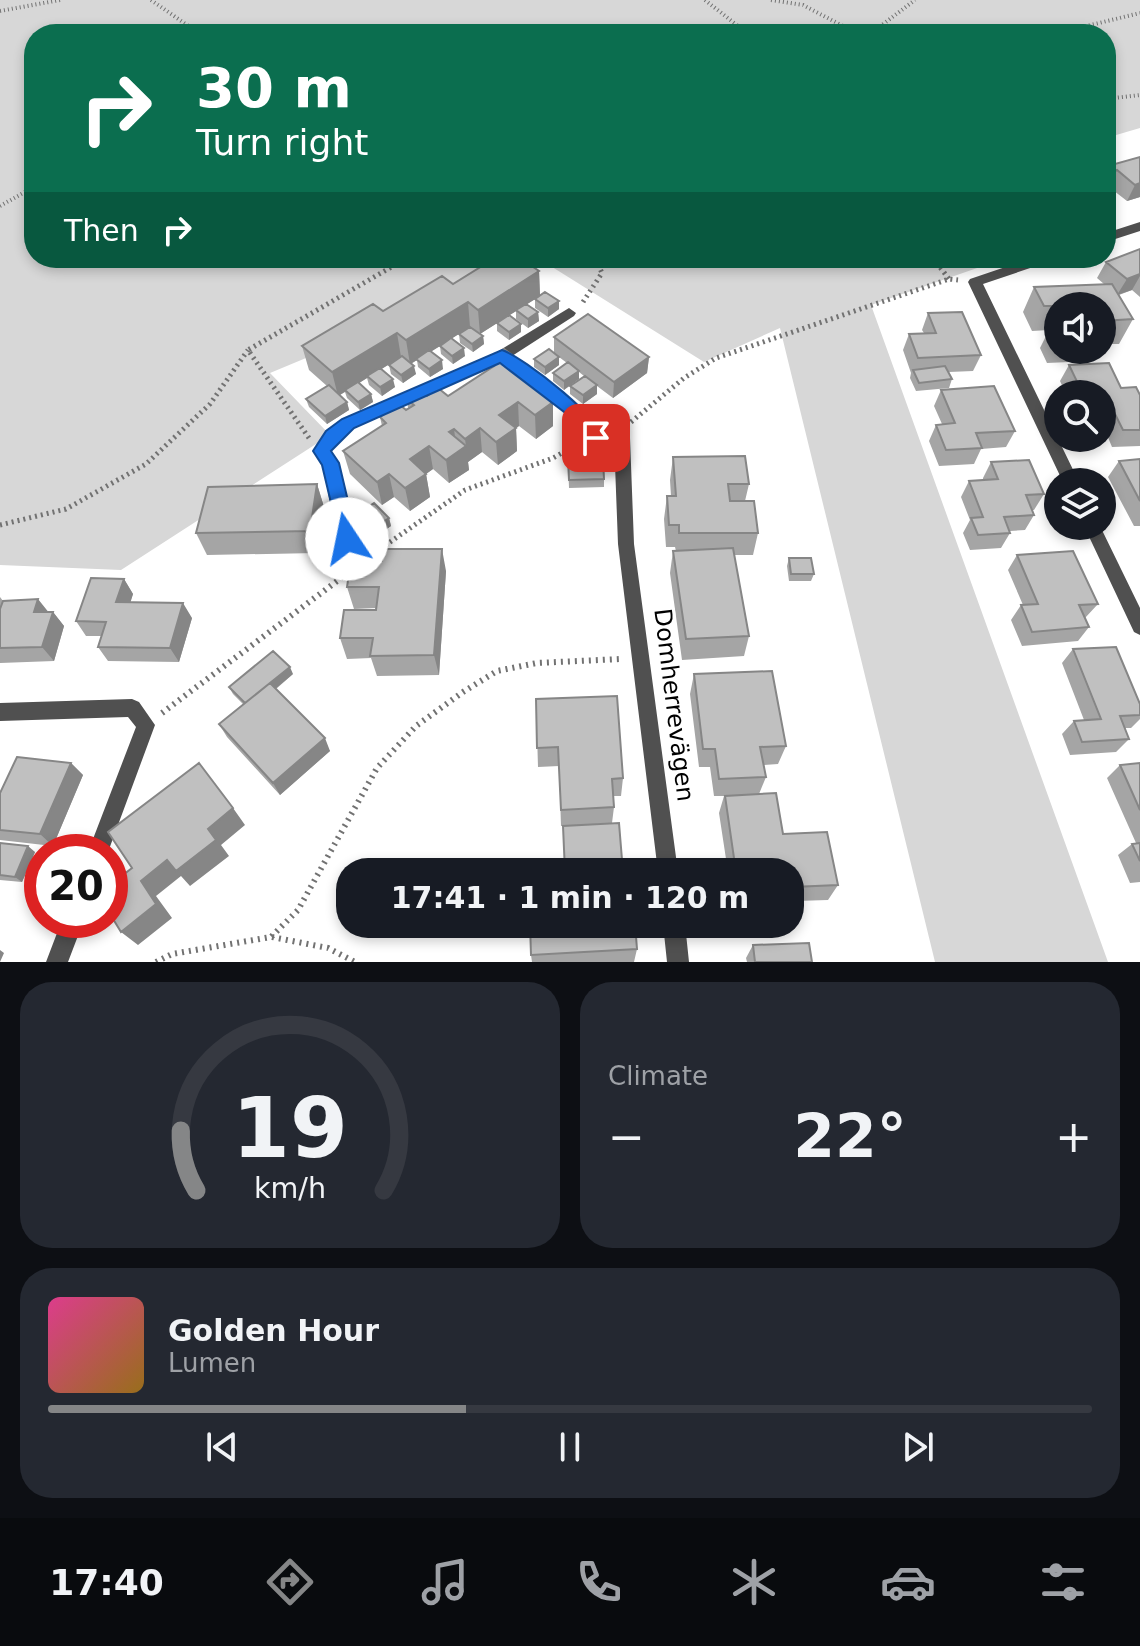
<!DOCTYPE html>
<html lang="en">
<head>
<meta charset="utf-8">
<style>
	:root { --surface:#171b24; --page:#242831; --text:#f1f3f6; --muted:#9ea1a6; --line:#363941; --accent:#858687 }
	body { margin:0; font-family:"DejaVu Sans",sans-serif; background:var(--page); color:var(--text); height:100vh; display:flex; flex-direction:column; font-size:30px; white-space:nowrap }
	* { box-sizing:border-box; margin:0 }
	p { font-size:26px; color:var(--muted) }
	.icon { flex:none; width:44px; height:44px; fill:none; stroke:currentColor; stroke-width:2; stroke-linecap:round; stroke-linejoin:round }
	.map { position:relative; height:962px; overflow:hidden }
	.drawer { display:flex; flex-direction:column; gap:20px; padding:20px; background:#0d0f14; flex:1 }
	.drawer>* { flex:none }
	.hud { position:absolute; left:24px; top:24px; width:1092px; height:244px; border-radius:32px; box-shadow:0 4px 12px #0003; background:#0b6e4f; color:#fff; overflow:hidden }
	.tools { position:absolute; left:1044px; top:292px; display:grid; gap:16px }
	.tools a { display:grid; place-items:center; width:72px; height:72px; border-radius:50%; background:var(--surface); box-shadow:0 4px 12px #0003; font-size:40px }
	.speed { position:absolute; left:24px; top:834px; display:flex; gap:16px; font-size:40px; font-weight:700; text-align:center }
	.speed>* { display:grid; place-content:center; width:104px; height:104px; border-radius:50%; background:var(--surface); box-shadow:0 4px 12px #0003; line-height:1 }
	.speed .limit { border:12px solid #d22; background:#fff; color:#111 }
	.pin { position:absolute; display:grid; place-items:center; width:68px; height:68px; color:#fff; margin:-34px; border-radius:16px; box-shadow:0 4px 12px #0006 }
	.me { position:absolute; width:88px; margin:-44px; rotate:349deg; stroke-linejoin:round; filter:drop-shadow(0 0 6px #0008) }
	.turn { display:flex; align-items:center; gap:28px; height:168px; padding:0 40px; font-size:36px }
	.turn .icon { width:104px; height:104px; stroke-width:2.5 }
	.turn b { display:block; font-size:56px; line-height:68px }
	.then { display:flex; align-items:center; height:76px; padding:0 40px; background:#0003; gap:16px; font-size:30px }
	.big { font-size:60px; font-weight:600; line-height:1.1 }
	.drawer .card { flex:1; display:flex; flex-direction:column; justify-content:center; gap:12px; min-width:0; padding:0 28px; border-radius:32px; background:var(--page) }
	.drawer .dial { align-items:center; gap:0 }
	.dial svg { height:208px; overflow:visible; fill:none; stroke:var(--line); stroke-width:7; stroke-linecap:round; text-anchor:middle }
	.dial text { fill:var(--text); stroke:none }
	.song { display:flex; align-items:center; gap:24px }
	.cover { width:96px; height:96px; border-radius:12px; background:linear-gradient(135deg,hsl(330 70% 55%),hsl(40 70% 35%)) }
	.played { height:8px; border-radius:4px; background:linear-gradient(90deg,var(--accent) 40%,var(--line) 40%) }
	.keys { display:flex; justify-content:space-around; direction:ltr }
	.heat { display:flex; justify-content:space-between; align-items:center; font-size:44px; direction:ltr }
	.drawer .tiles { flex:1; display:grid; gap:20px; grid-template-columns:1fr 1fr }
	.card:last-child { grid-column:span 2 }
	.trip { position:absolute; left:336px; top:858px; width:468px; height:80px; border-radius:32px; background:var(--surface); box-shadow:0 4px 12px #0003; font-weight:600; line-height:80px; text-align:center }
	.dock { display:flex; height:128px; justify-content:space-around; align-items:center; background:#090b0e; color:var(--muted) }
	.dock .icon { width:56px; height:56px }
	.dock .selected { color:var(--accent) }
	.dock b { font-size:36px; color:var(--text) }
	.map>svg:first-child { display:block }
</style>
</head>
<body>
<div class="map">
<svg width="1140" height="962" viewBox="0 0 1140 962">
	<rect width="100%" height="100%" fill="#fff"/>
	<path fill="#d7d7d7" d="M0 0H1140V128L1106 138V34H34V258H970L980 267 871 305 1108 962H935L780 328 704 362 541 260 270 373 330 435 121 570 0 565Z"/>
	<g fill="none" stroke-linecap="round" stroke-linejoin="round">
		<path stroke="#727272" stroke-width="4" stroke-dasharray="1 3" stroke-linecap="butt" d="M151 0 200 34
			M705 0 748 34
			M771 0 803 5 858 34
			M0 11 60 0
			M647 34 741 29
			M870 34 915 0
			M1054 34 1140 13
			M1106 99 1140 95
			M0 206 34 187"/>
		<path stroke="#727272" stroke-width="5" stroke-dasharray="2 4" stroke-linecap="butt" d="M933 258 949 279
			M583 302 602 273 595 258
			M631 422 684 378 716 358 949 279 958 280
			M309 438 248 350 407 258
			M0 525 66 509 146 464 210 404 248 350
			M380 549 465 490 553 458 578 444"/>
		<path stroke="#727272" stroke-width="6" stroke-dasharray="2 5" stroke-linecap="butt" d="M162 713 349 572
			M272 937 328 948 355 962
			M156 962 172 954 271 937 298 910 377 768 416 726 463 692 497 671 537 663 620 659"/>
		<path fill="#505050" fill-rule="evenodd" d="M569 308 576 313 574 316 512 356 511 362H502L353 427 337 440 330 451 338 463 355 536 373 560 371 565C337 576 329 489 323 468 321 462 317 457 314 451L327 432 343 419 497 352Z
			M531 372 579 406 601 434 604 438 601 442H591L569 414 526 381 524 377 526 373Z"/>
		<path fill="#505050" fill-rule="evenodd" d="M1140 222V231L1106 242V233Z
			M1032 258H1053L1051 261 983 284 1079 482H1063L968 282 970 279Z
			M622 432 630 438 634 544 678 872H658L618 544 614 438Z
			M1084 526H1100L1140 608V635L1134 632Z
			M132 699 139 702 155 725 108 852H88L136 727 128 717 0 721V703Z
			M62 920H84L68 962H46Z
			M663 924H685L689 962H667Z"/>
	</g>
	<path fill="#a5a5a5" d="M1140 157V197L1127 201 1109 187 1108 166Z
		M1140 249V297L1132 290 1119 295 1133 319 1119 344H1102V306H1058V350H1097L1091 361 1047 363 1040 348 1049 330 1032 331 1023 312 1034 287 1104 284 1097 278 1106 262Z
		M539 271 540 296 527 304 538 312 539 321 528 328 516 319V311L509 315 521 324V332L509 340 497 331V323L480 334 483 336 484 344 473 352 460 343 459 334 470 327 452 338 465 356 453 364 441 354 440 346 431 351 443 369 430 377 418 367 417 360 411 364 416 374 403 383 391 374 389 365 401 357 381 369 395 387 382 396 369 385 367 378 359 383 371 394 373 402 360 410 347 398 345 392 340 395 347 402 349 410 327 424 309 407 306 399 327 386 309 370 302 346 383 311 453 284Z
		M535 299 559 309 548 317 535 308Z
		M928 313 981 355 973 371 949 372 952 379 949 388 916 391 910 378 911 373 903 350 909 334 924 333 922 330Z
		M554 337 649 357 647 373 613 398 597 386V394L583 404 570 394V386L584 376 579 372 564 390 553 381V373L567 363 559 357V365L545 375 534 367V359L554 353Z
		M488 360 547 382V398L553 426 536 439 519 426 516 428 517 451 498 465 482 452 468 462 469 470 449 483 433 469 426 474 430 497 410 511 394 497 382 505 350 474 343 451 382 426 380 417 408 408 407 399 427 396H448L488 370Z
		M1069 365 1140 395V446L1112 447 1104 428H1102V394H1066L1060 381Z
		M941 390 1015 431 1006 447 981 449 974 464 939 466 929 441 936 425 942 424 934 406Z
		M673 457 749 484 745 501 758 533 753 555H734L749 636 744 656 682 660 670 573 673 551H676L675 547H666L664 519 667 496H671L670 480Z
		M568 459 604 479V487L569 488Z
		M1140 459V526H1134L1108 477 1119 461Z
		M991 462 1044 494 1034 510H1032L1034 515 1025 530 1010 531V533L1001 548 970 550 963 533 970 520 961 497 969 481 983 480V478Z
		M317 484 324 507 317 553 207 555 196 533Z
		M352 518H389L391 526 369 541 354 526Z
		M1017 555 1098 604 1085 618 1089 627 1078 641 1022 646 1011 620 1021 605H1023L1008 570Z
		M789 558 814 574 811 581H789L787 566Z
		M446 571 439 675 377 676 371 658 347 659 340 638 376 608 354 609 347 587Z
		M124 579 133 594 130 602 192 618 179 662 108 661 98 647 102 636H86L76 621Z
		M0 597 3 601 48 612H53L64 626 54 661 0 663Z
		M1073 649 1140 704V719L1131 728H1125L1129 739 1116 752 1070 755 1062 734 1074 721 1084 720 1062 663Z
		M293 674 276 689 330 751 280 795 227 737 219 724 243 704 233 694 229 687Z
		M694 674 786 746 778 764 764 765 766 777 759 794 783 834 838 885 828 900 796 901 798 914 790 927 736 931 735 924H790V872H728L719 813 724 796H714L710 767H699L690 694Z
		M536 699 623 778 621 796H613L614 807 612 823 561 826 559 766 538 767Z
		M71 763 83 775 53 846 0 840V793Z
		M1140 763V882L1130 883 1118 855 1132 844 1136 843 1107 778 1120 765Z
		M0 843 35 852 22 882 0 880Z
		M753 945 812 962H747L746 958Z
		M637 949 634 962H532L531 955Z"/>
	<path fill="#868686" d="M1117 170 1109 187 1106 188V174Z
		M1140 183V197L1127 201 1135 185Z
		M539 271 540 296 480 334 478 310Z
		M1140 274V276L1132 290 1117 295 1127 279Z
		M559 301V309L548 317V308Z
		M468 302 470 327 418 360 416 359 417 360 410 364 406 340Z
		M538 312 539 321 528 328V319Z
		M521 324V332L509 340V332Z
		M397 333 401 357 338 396 332 372Z
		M483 336 484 344 473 352 472 344Z
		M464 348 465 356 453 364 452 356Z
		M559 357V365L545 375V367Z
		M649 357 647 373 613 398 614 382Z
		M442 360 443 369 430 377 429 369Z
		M414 366 416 374 403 383 401 375Z
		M579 371V379L564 390V381Z
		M393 379 395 387 382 396 380 387Z
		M547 382 548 406 536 389Z
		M597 385V394L583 404V395Z
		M371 394 373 402 360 410 358 402Z
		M347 402 349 410 327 424 325 416Z
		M518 402 519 426 516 428 517 451 498 465 496 442 499 415Z
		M553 402V426L536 439 535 415Z
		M480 428 482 452 468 462 465 439Z
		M454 429 457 452 466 446 469 470 449 483 446 460 449 432Z
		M429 446 433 469 426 474 430 497 410 511 405 488 410 459Z
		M389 474 394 497 382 505 377 482Z
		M317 484 324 507 317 553 310 531Z
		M389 518 391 526 369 541 367 533Z
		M442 549 446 571 439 675 434 655Z
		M124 579 133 594 126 617 116 602Z
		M38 599 50 614 34 612Z
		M183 603 192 618 179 662 170 648Z
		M53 612 64 626 54 661 42 647Z
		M290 667 293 674 249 711 245 704Z
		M325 738 330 751 280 795 273 783Z
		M71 763 83 775 53 846 40 834Z
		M233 808 245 825 221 845 229 856 190 886 181 876 156 896 172 918 138 945 121 932 141 881Z
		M28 846 35 852 22 882 15 877Z
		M0 950 4 953 0 962Z"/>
	<path fill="#c0c0c0" stroke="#868686" stroke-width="2" d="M1140 157V183L1135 185 1117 170 1106 174V165L1108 166Z
		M1140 249V274L1127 279 1106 262Z
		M495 258H520L539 271 478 310 468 302 406 340 397 333 332 372 302 346 373 304 383 311 442 276 453 284Z
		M1112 284 1133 319 1102 321V306H1044L1034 287Z
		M545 292 559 301 548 308 535 299Z
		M526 304 538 312 528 319 516 310Z
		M962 312 981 355 918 358 909 334 936 333 928 313Z
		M588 314 649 357 614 382 554 337Z
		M509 315 521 324 509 332 497 323Z
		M1058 323V336L1052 324Z
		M470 327 483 336 472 344 459 334Z
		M451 338 464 348 452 356 440 346Z
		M504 349 547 382 536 389 553 402 535 415 518 402 499 415 516 428 496 442 480 428 465 439 454 429 449 432 466 446 446 460 429 446 410 459 426 474 405 488 389 474 377 482 343 451 386 423 380 417 399 404 406 410 414 405 407 399 421 390 427 396 438 388 448 396 494 366 488 360Z
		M549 349 559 357 545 367 534 359Z
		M429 350 442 360 429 369 416 359Z
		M402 356 414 366 401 375 389 365Z
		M568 362 579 371 564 381 553 373Z
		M1109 363 1121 388 1136 387 1140 395V430H1123L1114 412 1102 413V394H1083L1069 365Z
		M945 366 952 379 919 383 913 370Z
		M380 368 393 379 380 387 367 376Z
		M585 376 597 385 583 395 570 386Z
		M358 382 371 394 358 402 345 390Z
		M329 385 347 402 325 416 306 399Z
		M994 386 1015 431 976 433 982 448 946 450 936 425 955 423 941 390Z
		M745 456 749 484H728L730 501H754L758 533H679V525H669L667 496H676L673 457Z
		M603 458 604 479 569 480 568 459Z
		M1140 459V501L1119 461Z
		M1029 460 1044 494 1026 495 1034 515 1004 517 1010 533 978 535 971 518 983 517 969 481 998 479 991 462Z
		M317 484 310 531 196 533 208 487Z
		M374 503 389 518 367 533 352 518Z
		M733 548 749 636 686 639 673 551Z
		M383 549H442L434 655 370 656 373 638H340L344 610H376L379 587H347L351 561H382Z
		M1073 551 1098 604 1079 605 1089 627 1032 632 1021 605 1038 604 1017 555Z
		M789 558H811L814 574H791Z
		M91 578 124 579 116 602 183 603 170 648 98 647 106 622 76 621Z
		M38 599 34 612H53L42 647 0 648V609L3 601Z
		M1116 647 1140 704V715L1120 716 1129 739 1082 742 1074 721 1101 719 1073 649Z
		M273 651 290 667 245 703 229 687Z
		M772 671 786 746 760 747 766 777 719 779 715 749H703L694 674Z
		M270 683 325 738 273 783 219 724Z
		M617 696 623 778 612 779 614 807 561 810 558 747 537 748 536 699Z
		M17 757 71 763 40 834 0 830V793Z
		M199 763 233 808 208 829 216 840 176 871 167 860 141 881 156 904 121 932 110 914V885L132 868 108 832Z
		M1140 763V810L1120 765Z
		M776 793 783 834 827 832 838 885 793 887 798 914H790V872H736L725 796Z
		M619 823 623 872H565L563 826Z
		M0 843 28 846 15 877 0 875Z
		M1140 843V861L1132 844Z
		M530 924H635L637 949 531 955Z
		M809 943 812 962H755L753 945Z"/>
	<path fill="#1a73e8" stroke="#114b97" stroke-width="2" d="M502 350C522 356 610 424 603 443H590L568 415 500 363 354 428 331 451 339 463 357 539 347 547 341 545 322 465 313 451 326 431 342 419Z"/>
	<g text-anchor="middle" stroke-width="6" stroke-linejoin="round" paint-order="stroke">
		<g font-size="24" fill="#000" stroke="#fff">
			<text transform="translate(674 705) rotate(83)" y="8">Domherrevägen</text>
		</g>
	</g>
</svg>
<div class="tools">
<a><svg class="icon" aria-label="sound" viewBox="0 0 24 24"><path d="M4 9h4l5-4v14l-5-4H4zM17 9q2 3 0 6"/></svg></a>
<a><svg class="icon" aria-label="search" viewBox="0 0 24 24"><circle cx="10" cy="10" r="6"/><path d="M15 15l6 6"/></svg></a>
<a><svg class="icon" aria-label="layers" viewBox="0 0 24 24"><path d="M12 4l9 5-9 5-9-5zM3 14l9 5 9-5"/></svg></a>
</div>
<div class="speed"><div class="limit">20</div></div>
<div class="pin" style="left:596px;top:438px;background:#d93025"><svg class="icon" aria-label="arrive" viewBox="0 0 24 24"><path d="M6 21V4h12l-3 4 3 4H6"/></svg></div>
<svg class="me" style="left:347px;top:539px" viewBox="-20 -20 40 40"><circle r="19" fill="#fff"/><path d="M0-13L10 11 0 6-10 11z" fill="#1a73e8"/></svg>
<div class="trip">17:41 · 1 min · 120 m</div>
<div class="hud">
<div class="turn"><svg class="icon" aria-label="right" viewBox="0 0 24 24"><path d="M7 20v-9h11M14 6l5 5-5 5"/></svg><div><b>30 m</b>Turn right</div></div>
<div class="then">Then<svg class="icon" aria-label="right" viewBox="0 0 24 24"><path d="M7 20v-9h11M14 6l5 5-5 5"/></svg></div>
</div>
</div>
<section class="drawer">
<div class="tiles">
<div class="card dial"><svg viewBox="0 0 100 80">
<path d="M14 69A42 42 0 1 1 86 69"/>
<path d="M14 69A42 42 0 0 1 8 46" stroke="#858687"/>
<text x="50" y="56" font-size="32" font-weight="700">19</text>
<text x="50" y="72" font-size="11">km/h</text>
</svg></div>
<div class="card"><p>Climate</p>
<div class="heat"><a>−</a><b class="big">22°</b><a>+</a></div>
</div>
<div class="card">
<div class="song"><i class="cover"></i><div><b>Golden Hour</b><p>Lumen</p></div></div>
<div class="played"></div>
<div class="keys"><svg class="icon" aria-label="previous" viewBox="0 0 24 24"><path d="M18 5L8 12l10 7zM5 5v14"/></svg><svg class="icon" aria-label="pause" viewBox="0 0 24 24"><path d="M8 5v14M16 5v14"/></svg><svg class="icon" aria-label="next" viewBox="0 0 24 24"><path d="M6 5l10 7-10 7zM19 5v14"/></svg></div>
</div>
</div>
</section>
<nav class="dock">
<b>17:40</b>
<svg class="icon selected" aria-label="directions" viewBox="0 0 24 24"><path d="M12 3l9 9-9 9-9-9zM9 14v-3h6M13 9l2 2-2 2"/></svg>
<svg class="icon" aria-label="music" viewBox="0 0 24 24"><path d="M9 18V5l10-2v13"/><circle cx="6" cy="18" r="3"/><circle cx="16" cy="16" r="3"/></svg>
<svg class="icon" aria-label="phone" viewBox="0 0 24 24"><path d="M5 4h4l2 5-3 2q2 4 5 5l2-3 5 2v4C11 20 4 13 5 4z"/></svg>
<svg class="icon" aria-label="climate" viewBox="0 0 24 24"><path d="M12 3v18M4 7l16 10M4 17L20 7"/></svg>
<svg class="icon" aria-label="car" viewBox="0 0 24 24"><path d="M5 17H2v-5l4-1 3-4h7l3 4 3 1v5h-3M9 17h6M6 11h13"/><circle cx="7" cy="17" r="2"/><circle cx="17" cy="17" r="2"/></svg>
<svg class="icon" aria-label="filters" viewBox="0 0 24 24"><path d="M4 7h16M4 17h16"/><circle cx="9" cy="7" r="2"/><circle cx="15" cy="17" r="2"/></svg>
</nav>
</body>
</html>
